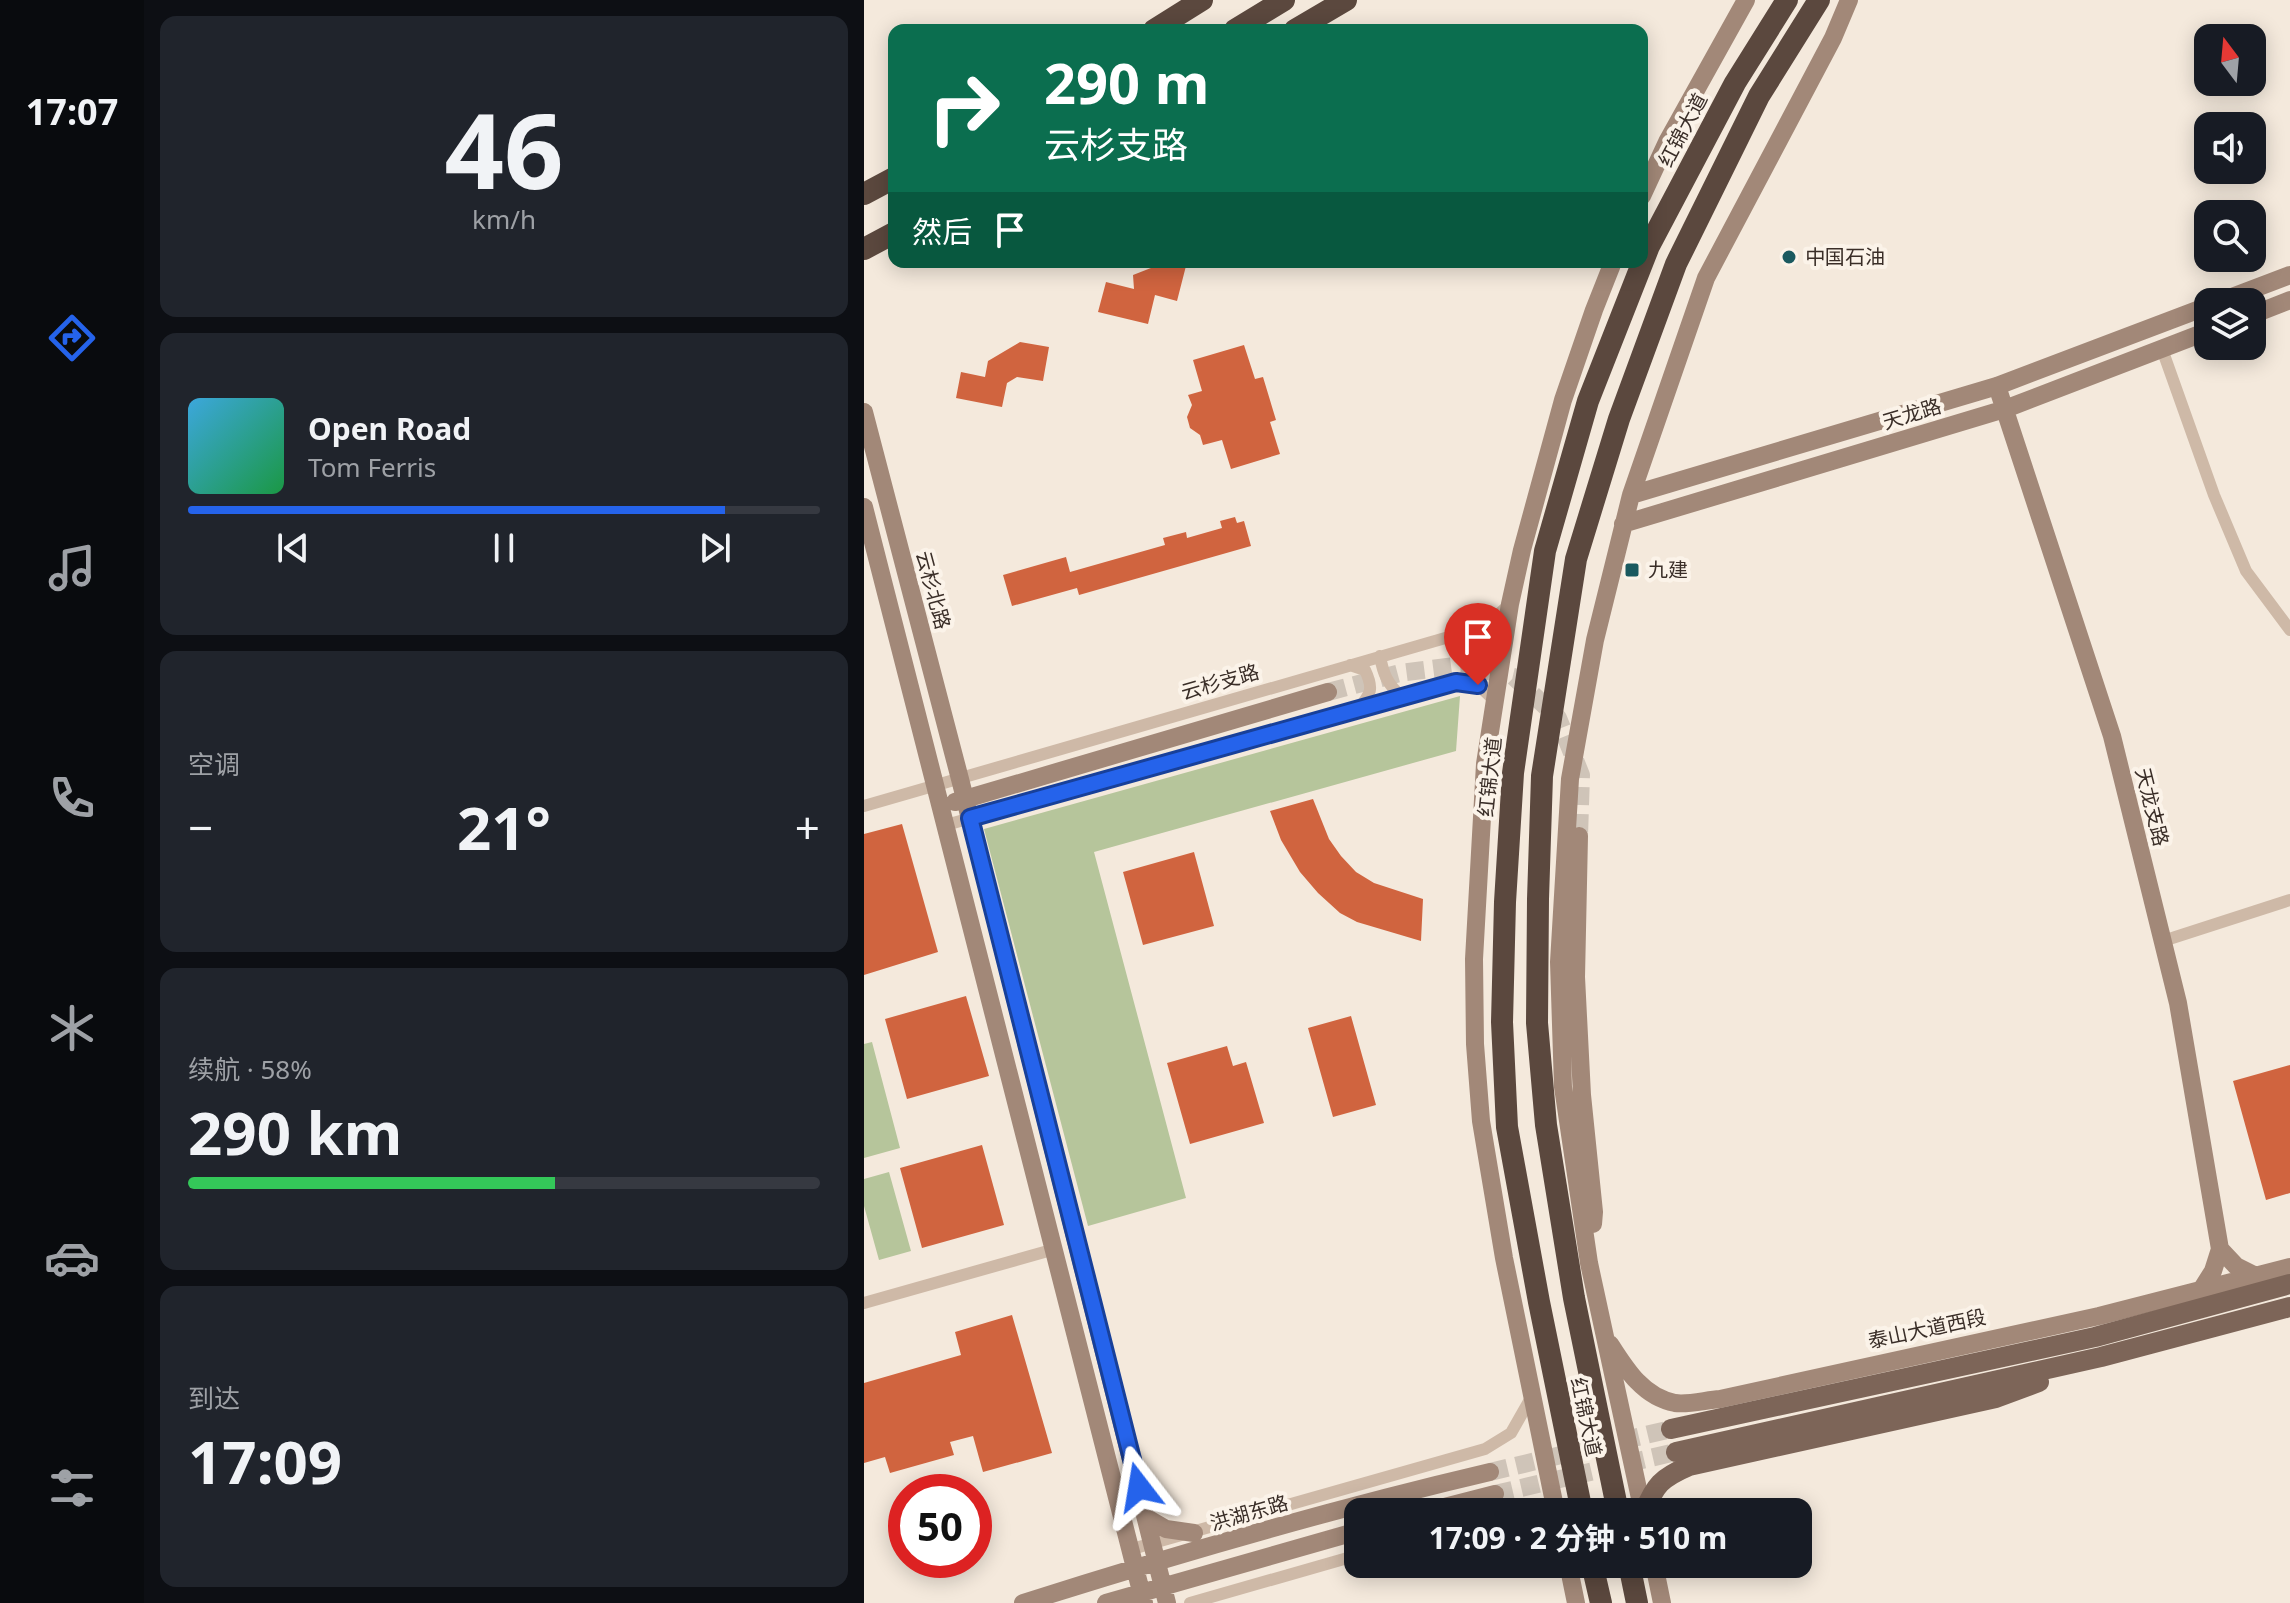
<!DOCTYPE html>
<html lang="zh">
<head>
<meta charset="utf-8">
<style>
	:root { --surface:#171b24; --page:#20242c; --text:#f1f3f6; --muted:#9ea1a6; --line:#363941; --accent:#2563eb }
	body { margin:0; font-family:"Noto Sans","Noto Sans SC",sans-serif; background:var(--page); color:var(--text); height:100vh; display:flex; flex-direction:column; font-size:30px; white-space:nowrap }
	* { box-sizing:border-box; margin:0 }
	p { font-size:26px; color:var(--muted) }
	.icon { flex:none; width:44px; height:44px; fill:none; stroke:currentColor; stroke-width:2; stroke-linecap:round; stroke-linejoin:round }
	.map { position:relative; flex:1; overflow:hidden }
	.side { display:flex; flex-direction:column; gap:16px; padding:16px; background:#0d0f14; width:720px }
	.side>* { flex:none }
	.top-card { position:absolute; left:24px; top:24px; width:760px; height:244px; border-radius:16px; box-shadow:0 4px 20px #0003; background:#0b6e4f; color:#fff; overflow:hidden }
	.needle { width:52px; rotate:344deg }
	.buttons { position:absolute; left:1330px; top:24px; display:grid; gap:16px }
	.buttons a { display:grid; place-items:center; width:72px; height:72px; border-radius:16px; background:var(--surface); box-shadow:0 4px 20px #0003; font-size:40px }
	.speed { position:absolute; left:24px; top:1474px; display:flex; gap:16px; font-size:40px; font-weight:700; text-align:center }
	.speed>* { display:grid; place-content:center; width:104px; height:104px; border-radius:50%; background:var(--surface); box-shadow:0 4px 20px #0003; line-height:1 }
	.speed .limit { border:12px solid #d22; background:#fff; color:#111 }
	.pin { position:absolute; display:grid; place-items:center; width:68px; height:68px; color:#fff; margin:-82px -34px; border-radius:50% 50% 50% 0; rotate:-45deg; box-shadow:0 0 8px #0007 }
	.pin .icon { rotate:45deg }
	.me { position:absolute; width:88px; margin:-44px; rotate:346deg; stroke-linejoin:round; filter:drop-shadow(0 0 6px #0008) }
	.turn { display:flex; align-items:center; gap:28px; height:168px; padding:0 24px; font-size:36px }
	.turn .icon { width:104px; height:104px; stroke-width:2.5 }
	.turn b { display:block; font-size:56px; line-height:68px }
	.then { display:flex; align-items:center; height:76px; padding:0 24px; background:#0003; gap:16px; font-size:30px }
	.big { font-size:60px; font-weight:700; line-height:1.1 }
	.side .card { flex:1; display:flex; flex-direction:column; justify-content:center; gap:12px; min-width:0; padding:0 28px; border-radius:16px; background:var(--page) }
	.side .dial { align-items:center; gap:0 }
	.dial b { font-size:104px; line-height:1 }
	.song { display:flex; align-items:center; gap:24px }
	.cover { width:96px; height:96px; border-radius:12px; background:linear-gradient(135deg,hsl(200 70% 55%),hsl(140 70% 35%)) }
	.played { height:8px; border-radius:4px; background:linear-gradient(90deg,var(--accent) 85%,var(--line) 85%) }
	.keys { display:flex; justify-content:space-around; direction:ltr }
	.heat { display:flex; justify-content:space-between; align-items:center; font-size:44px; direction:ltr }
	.charge { height:12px; border-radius:6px; background:linear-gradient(90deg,#34c759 58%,var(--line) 0) }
	.trip { position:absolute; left:480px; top:1498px; width:468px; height:80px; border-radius:16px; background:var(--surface); box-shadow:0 4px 20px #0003; font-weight:700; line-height:80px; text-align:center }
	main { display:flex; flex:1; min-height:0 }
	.dock { display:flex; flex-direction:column; width:144px; justify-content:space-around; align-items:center; background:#090b0e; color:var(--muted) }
	.dock .icon { width:56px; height:56px }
	.dock .selected { color:var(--accent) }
	.dock b { font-size:36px; color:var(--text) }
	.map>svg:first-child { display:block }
</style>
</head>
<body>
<main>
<nav class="dock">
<b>17:07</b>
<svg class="icon selected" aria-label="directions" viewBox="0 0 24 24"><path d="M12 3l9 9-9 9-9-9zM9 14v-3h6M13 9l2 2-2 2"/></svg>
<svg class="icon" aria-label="music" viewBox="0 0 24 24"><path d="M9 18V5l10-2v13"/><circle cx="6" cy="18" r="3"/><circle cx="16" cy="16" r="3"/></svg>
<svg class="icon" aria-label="phone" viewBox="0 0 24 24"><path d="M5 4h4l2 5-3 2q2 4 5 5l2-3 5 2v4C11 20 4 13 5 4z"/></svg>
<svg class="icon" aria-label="climate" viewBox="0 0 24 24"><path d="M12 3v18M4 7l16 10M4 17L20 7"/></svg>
<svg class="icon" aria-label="car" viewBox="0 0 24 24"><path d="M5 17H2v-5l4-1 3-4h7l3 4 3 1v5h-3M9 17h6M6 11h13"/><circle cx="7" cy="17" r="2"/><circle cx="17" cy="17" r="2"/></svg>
<svg class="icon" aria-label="filters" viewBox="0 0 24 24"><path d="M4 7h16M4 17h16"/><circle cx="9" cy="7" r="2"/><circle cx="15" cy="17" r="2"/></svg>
</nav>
<section class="side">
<div class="card dial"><b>46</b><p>km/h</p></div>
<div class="card">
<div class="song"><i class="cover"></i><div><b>Open Road</b><p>Tom Ferris</p></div></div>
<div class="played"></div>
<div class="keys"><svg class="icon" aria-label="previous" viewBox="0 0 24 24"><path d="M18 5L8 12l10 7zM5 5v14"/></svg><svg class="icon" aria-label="pause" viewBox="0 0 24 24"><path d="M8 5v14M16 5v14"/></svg><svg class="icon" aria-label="next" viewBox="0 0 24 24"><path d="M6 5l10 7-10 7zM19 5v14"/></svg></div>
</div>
<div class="card"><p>空调</p>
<div class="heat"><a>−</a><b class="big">21°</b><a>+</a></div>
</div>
<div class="card"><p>续航 · 58%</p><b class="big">290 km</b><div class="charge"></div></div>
<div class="card"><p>到达</p><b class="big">17:09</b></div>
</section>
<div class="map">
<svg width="1426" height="1603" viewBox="0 0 1426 1603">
	<rect width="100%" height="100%" fill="#f4e9dc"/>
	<path fill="#b6c59b" d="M596 696 592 751 230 852 322 1198 224 1226 120 829Z
		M8 1042 36 1148 0 1158V1044Z
		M25 1172 47 1251 15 1260 0 1206V1179Z"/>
	<path fill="#d0643f" d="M293 262H323L313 301 291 295 284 324 234 312 242 282 270 289 269 275 292 266Z
		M156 342 185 347 179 381 153 377 143 383 138 407 92 398 97 372 121 377 124 361Z
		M380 345 391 379 399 377 412 420 406 422 416 454 367 469 358 440 339 445 336 435 326 428 323 417 328 405 324 395 338 391 329 360Z
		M371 517 373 523 380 521 387 546 215 595 213 588 148 606 139 575 202 557 206 572 301 545 299 538 322 532 323 538 358 528 356 521Z
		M449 799 465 839 477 856 492 872 510 883 559 899 557 941 493 922 476 913 454 893 436 872 417 840 406 811Z
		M38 824 74 952 0 975V834Z
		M330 852 350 926 279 945 259 872Z
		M102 996 125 1076 43 1099 21 1019Z
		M487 1016 512 1105 469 1117 444 1028Z
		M363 1046 369 1066 382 1062 400 1123 326 1144 303 1063Z
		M1426 1065V1193L1402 1200 1369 1081Z
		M118 1145 140 1225 58 1248 36 1168Z
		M148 1315 188 1453 119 1472 109 1436 86 1442 90 1455 26 1473 21 1457 0 1463V1383L97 1355 91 1332Z"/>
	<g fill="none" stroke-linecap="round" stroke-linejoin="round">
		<path stroke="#cfc4b8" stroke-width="18" stroke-dasharray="18 9" stroke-linecap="butt" d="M464 692 536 673 598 665 650 677 694 718 717 775 715 836
			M626 1472 807 1429
			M631 1494 812 1452"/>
		<path stroke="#ceb9a7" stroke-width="12" d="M1298 349 1350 495 1382 571 1426 630
			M516 656C519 674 524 685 538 697
			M486 665 501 670C510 689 507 694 494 709
			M0 806 602 632 625 623 646 604
			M82 825 592 682 614 685 631 701
			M1299 941 1426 900
			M0 1303 191 1249
			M654 1512H671
			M268 1549 621 1449 647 1433 668 1396
			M326 1603 494 1555"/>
		<path stroke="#a28878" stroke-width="18" d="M778 196 803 142 882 0
			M1355 302 1426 275
			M1388 315 1426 300
			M1133 386 1248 736 1314 1003 1356 1249 1349 1271 1337 1290
			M0 412 96 779 303 1603
			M767 495 1133 386 1344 306
			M0 507 280 1603
			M759 524 1141 409 1344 331
			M91 802 464 692
			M715 836 712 977 718 1095 730 1212 729 1224
			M1356 1249 1372 1266 1392 1276
			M746 1344C762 1369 779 1397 811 1403 824 1405 842 1400 856 1399L1235 1316 1426 1267
			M561 1512 631 1494
			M692 1512 640 1258 617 1121 611 1044 610 959 621 764 646 604 658 550 699 400 730 310 749 262
			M779 1512 725 1263 699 1087 695 962 706 779 731 640 767 495 842 278 969 38 985 0
			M283 1518 302 1529 330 1533
			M704 1564 712 1603
			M790 1564 798 1603
			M159 1603C313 1554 468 1509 626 1472
			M242 1603 494 1531"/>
		<path stroke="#7d6558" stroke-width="20" d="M807 1429 1231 1337 1426 1284
			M812 1452 1237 1357 1426 1307
			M780 1512C791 1485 797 1478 825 1466L1132 1398 1175 1382"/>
		<path stroke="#5b483e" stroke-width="22" d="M290 30 338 0
			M371 30 420 0
			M431 30 482 0
			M0 194 30 178
			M0 249 30 233
			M718 1512 675 1302 643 1127 638 1022 641 902 649 773 681 551 724 401 785 246 871 83 923 0
			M754 1512 710 1298 682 1125 673 1023 674 899 678 776 712 559 755 419 812 264 895 96 955 0
			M728 1564 737 1603
			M765 1564 773 1603"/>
	</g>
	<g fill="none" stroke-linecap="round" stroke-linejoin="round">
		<g stroke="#184099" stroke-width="20">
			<path id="route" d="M275 1487 106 818 592 682 614 685"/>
		</g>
		<use href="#route" stroke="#2563eb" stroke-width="14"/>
	</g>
	<g fill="#1a595f" stroke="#fbf3e9" stroke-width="3">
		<circle cx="925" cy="257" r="8"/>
		<rect x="760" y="562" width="16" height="16" rx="4"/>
	</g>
	<g text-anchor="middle" stroke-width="8" stroke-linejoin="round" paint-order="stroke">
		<g font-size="20" fill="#3a2e28" stroke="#fbf3e9">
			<text transform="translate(819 130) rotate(-62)" y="7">红锦大道</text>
			<text transform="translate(1048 414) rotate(-17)" y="7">天龙路</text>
			<text transform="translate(69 590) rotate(75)" y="7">云杉北路</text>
			<text transform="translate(356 682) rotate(-16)" y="7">云杉支路</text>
			<text transform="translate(626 777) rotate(-84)" y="7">红锦大道</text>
			<text transform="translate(1288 807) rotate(76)" y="7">天龙支路</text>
			<text transform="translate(1063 1329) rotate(-12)" y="7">泰山大道西段</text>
			<text transform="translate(722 1417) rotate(78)" y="7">红锦大道</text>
			<text transform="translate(385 1513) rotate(-16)" y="7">洪湖东路</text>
		</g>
		<g font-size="20" fill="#3a2e28" stroke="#fbf3e9" text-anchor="start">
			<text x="941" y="264">中国石油</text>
			<text x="784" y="577">九建</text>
		</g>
	</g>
</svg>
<div class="buttons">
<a><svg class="needle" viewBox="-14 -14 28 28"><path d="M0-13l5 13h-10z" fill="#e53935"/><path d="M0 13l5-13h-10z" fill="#9ea1a6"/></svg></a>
<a><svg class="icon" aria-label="sound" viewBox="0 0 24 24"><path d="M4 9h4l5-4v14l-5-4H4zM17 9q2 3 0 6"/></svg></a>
<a><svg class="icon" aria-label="search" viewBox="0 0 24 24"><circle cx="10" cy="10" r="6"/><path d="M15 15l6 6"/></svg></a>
<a><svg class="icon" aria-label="layers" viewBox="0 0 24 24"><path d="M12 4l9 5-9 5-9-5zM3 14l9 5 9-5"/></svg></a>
</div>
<div class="speed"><div class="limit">50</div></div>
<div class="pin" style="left:614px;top:685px;background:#d93025"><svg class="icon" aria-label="arrive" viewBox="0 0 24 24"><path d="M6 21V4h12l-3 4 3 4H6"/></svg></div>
<svg class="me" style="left:275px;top:1487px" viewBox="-20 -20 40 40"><path d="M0-17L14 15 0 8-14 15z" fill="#2563eb" stroke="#fff" stroke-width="4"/></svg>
<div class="trip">17:09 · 2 分钟 · 510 m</div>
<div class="top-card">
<div class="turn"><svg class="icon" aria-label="right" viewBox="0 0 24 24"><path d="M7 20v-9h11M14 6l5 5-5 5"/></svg><div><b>290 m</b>云杉支路</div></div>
<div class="then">然后<svg class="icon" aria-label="arrive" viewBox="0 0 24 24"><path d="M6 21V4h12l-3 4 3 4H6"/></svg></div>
</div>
</div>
</main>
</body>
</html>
